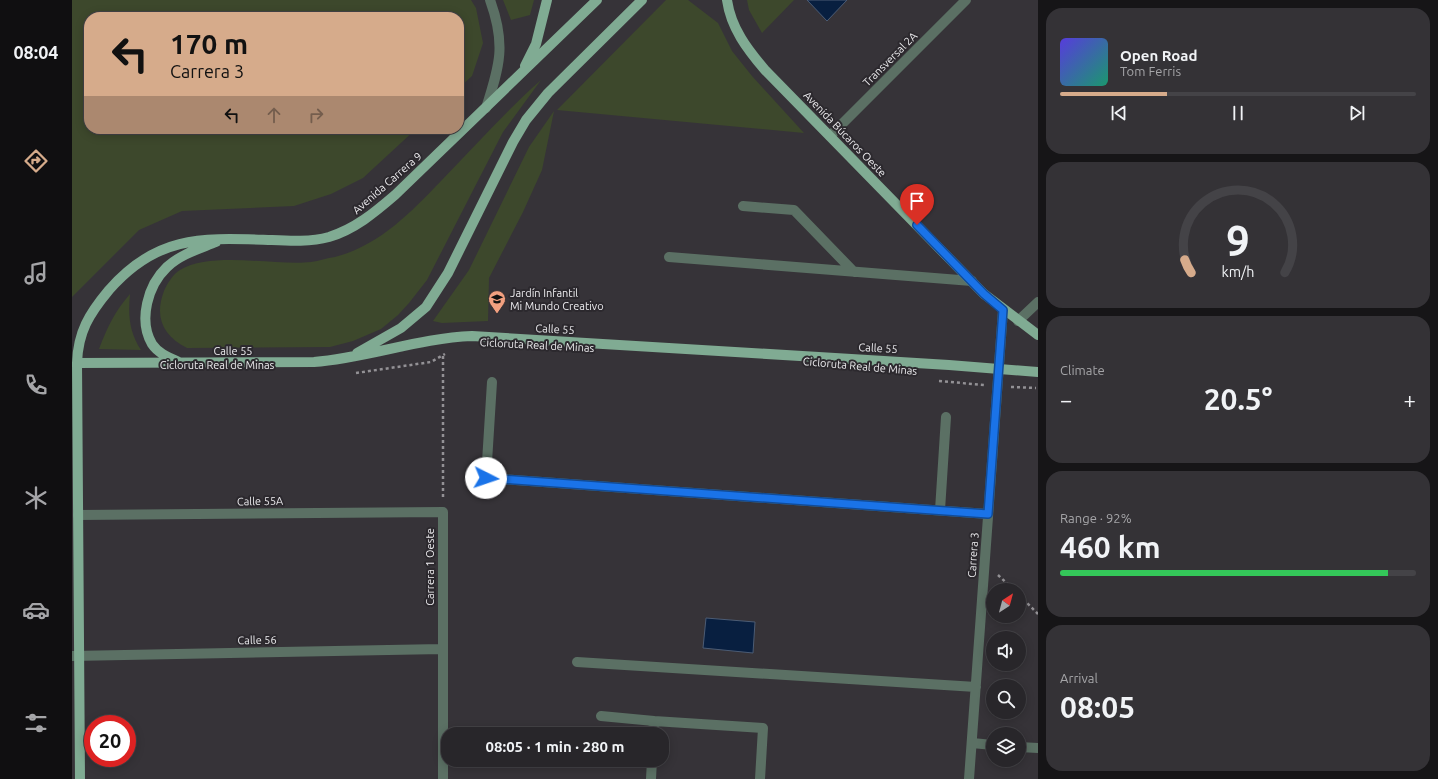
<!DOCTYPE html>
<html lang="en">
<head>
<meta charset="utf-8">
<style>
	:root { --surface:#28262a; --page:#343236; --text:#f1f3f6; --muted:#a5a5a8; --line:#444347; --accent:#d6ab8b }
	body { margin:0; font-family:Ubuntu,sans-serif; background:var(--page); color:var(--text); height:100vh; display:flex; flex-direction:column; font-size:15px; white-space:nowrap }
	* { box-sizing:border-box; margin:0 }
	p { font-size:13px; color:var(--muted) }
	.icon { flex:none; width:22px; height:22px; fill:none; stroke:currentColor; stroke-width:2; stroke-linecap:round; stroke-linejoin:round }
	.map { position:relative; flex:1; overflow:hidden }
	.side { display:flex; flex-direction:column; gap:8px; padding:8px; background:#161517; width:400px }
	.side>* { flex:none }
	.banner { position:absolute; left:12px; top:12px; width:380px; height:122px; border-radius:16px; box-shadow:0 2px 10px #0003,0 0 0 1px var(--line); background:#d6ab8b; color:#111; overflow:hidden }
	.needle { width:26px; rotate:36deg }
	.tools { position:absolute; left:914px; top:583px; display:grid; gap:8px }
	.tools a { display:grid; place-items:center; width:40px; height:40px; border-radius:50%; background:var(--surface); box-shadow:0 2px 10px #0003,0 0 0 1px var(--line); font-size:20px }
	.speed { position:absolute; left:12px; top:715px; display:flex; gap:8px; font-size:20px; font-weight:700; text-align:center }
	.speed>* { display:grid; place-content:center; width:52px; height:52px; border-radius:50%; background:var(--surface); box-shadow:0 2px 10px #0003,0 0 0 1px var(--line); line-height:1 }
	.speed .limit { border:6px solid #d22; background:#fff; color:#111 }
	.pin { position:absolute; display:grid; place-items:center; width:34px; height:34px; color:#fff; margin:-41px -17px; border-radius:50% 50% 50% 0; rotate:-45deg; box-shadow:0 0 4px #0007 }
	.pin .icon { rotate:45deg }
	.me { position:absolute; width:44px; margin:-22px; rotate:94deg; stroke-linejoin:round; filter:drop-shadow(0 0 3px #0008) }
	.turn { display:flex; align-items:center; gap:14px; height:84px; padding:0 20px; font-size:18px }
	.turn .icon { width:52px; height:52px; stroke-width:2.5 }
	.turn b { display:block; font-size:28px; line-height:34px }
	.lanes { display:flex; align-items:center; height:38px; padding:0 20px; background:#0003; justify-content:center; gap:20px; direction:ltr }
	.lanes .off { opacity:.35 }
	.big { font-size:30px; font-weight:700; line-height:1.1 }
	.side .tile { flex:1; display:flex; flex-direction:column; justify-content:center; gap:6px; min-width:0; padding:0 14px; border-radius:16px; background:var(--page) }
	.side .dial { align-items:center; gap:0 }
	.dial svg { height:104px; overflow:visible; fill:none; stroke:var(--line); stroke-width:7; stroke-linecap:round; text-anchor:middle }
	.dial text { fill:var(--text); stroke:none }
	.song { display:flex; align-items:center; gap:12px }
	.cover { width:48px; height:48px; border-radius:6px; background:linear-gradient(135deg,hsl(250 70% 55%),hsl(160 70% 35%)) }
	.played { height:4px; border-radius:2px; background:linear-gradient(90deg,var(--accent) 30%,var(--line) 30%) }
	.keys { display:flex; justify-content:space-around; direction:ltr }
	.heat { display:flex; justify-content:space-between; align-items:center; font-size:22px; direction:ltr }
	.charge { height:6px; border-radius:3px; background:linear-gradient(90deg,#34c759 92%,var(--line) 0) }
	.trip { position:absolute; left:369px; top:727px; width:228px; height:40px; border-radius:16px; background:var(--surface); box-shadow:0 2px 10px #0003,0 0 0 1px var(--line); font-weight:700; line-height:40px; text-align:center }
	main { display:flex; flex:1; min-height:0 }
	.tabs { display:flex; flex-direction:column; width:72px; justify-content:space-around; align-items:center; background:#100f11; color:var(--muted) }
	.tabs .icon { width:28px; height:28px }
	.tabs .on { color:var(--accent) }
	.tabs b { font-size:18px; color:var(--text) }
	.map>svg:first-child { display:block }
</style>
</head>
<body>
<main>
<nav class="tabs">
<b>08:04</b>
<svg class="icon on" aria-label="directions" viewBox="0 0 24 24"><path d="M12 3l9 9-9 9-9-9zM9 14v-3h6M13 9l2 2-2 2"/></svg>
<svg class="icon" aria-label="music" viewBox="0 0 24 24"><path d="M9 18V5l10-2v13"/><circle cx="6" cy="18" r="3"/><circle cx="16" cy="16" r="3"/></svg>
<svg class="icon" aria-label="phone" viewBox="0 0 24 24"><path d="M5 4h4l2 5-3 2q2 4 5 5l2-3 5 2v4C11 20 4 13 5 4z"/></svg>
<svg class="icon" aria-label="climate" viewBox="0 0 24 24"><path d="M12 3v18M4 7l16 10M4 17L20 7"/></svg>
<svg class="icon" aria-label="car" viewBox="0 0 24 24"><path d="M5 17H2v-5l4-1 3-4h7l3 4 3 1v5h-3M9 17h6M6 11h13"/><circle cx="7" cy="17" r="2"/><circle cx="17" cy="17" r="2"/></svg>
<svg class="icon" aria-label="filters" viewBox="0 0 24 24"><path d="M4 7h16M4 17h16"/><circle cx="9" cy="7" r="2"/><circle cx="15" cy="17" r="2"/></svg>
</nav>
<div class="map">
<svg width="966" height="779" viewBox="0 0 966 779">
	<rect width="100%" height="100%" fill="#363338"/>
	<path fill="#3d482c" d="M0 0H399L404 8 411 43 400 76 387 88V17H17V129H344L291 178 259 194 222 206 110 211 67 230 0 297Z
		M431 0H462L458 15 439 20Z
		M594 0H616L646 23 660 51 680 76 732 133 485 110Z
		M675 0H722L690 33 677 10Z
		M469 80 431 132 355 280 337 303 326 315 309 329 281 341 258 347 115 348C91 336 82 317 92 291 95 284 101 274 108 270 140 251 203 266 239 262 247 261 255 258 263 257 308 245 338 213 369 181 402 147 434 111 469 80Z
		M482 111 470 170 451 212 417 278 416 321 370 323 361 321 397 270 457 147Z
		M58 294C56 315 57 332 69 350L27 349C35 328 43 311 58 294Z"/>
	<path fill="#081f40" stroke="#4c5c74" d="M735 0H775L755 21Z
		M634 618 683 622 681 653 631 648Z"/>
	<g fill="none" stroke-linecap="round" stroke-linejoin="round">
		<path stroke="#939195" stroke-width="2.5" stroke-dasharray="3 3" stroke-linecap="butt" d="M284 373 359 362 373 354
			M867 381 912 385
			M939 387 964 388
			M371 497V355
			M926 575 942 590
			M947 595 966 614"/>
		<path stroke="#5b7064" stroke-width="10" d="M414 108C428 65 434 44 418 0
			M758 136 894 0
			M671 206 722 210 782 272
			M597 257 900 281
			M946 321 966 302
			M420 382 414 478 916 514
			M868 510 874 417
			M6 515 371 512V779
			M0 656 370 649
			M505 662 904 687
			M529 716 582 721
			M581 734 582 721 691 728 688 779
			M900 743 921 745
			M947 747 966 748
			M579 779 580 760
			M897 779 931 310"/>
		<path stroke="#80ab93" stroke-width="10" d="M655 0C659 28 675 49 693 70L912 294 966 335
			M453 66 464 44 475 0
			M285 353 329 328 354 307 376 273 441 142 454 120 476 93 570 0
			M105 361C96 357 86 353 80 344 66 320 76 285 95 267 109 254 127 249 144 242
			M5 363 242 362C295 358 347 338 400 336L877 365 966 372
			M8 779 5 363C6 332 17 314 37 290 86 234 131 238 200 240 218 241 239 242 257 237 283 229 302 213 323 195L525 0"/>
	</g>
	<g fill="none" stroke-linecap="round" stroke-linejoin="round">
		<g stroke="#114b97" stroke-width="10">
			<path id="route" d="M414 478 916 514 931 310 912 294 845 225"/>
		</g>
		<use href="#route" stroke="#1a73e8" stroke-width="7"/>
	</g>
	<defs>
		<g id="school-pin" transform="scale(0.9)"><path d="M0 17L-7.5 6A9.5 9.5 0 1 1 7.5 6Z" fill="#f2a080" stroke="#2c292e"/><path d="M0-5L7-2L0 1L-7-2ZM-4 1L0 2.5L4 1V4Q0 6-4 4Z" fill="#111"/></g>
	</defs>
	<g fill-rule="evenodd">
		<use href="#school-pin" x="425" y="299"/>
	</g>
	<g text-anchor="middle" stroke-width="4" stroke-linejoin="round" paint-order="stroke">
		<g font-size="11" fill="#ecebee" stroke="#2c292e">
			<text transform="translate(818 59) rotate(-45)" y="4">Transversal 2A</text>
			<text transform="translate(773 134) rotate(46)" y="4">Avenida Búcaros Oeste</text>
			<text transform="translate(315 183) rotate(-41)" y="4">Avenida Carrera 9</text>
			<text transform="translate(483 329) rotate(3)" y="4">Calle 55</text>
			<text transform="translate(465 345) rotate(3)" y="4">Cicloruta Real de Minas</text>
			<text transform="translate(806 348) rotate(3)" y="4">Calle 55</text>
			<text x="161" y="355">Calle 55</text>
			<text x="145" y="369">Cicloruta Real de Minas</text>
			<text transform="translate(788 366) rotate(5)" y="4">Cicloruta Real de Minas</text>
			<text transform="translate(188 501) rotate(-1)" y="4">Calle 55A</text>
			<text transform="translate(901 555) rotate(-86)" y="4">Carrera 3</text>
			<text transform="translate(358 567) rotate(-90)" y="4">Carrera 1 Oeste</text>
			<text transform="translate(185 640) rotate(-1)" y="4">Calle 56</text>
		</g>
		<g font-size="11" fill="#ecebee" stroke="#2c292e" text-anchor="start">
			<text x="438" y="297">Jardín Infantil<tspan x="438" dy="13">Mi Mundo Creativo</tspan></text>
		</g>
	</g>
</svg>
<div class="tools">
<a><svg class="needle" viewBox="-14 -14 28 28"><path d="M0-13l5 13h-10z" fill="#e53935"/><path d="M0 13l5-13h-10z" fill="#a5a5a8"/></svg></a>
<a><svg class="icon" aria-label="sound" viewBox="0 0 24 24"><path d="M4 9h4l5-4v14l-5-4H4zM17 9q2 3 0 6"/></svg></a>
<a><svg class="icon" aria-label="search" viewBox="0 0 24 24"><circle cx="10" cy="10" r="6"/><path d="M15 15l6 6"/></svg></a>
<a><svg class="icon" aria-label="layers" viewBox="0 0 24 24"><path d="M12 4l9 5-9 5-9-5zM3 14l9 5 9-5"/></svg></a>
</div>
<div class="speed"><div class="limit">20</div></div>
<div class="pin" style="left:845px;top:225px;background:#d93025"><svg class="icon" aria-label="arrive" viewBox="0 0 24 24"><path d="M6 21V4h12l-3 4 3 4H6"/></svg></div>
<svg class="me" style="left:414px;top:478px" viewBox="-20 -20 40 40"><circle r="19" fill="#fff"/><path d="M0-13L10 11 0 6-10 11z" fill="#1a73e8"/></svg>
<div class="trip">08:05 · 1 min · 280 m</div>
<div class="banner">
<div class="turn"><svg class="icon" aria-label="left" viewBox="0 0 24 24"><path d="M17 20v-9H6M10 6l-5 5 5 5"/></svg><div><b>170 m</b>Carrera 3</div></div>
<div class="lanes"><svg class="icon" aria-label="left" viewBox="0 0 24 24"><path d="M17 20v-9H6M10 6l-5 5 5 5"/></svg><svg class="icon off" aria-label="ahead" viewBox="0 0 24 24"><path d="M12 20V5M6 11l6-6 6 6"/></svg><svg class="icon off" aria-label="right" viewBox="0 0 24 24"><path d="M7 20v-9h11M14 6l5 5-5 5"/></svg></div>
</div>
</div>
<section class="side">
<div class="tile">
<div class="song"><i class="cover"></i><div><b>Open Road</b><p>Tom Ferris</p></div></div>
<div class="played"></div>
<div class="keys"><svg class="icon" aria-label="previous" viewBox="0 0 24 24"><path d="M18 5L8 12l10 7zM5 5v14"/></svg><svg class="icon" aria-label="pause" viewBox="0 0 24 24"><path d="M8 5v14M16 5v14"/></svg><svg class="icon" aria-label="next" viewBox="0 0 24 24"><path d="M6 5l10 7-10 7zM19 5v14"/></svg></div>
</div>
<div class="tile dial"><svg viewBox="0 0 100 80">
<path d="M14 69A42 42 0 1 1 86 69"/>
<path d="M14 69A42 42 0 0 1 9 59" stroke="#d6ab8b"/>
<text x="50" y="56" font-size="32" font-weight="700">9</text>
<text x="50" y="72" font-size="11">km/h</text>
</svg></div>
<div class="tile"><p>Climate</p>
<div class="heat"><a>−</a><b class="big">20.5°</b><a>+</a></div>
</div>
<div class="tile"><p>Range · 92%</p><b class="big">460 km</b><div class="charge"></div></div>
<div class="tile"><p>Arrival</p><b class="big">08:05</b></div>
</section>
</main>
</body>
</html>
